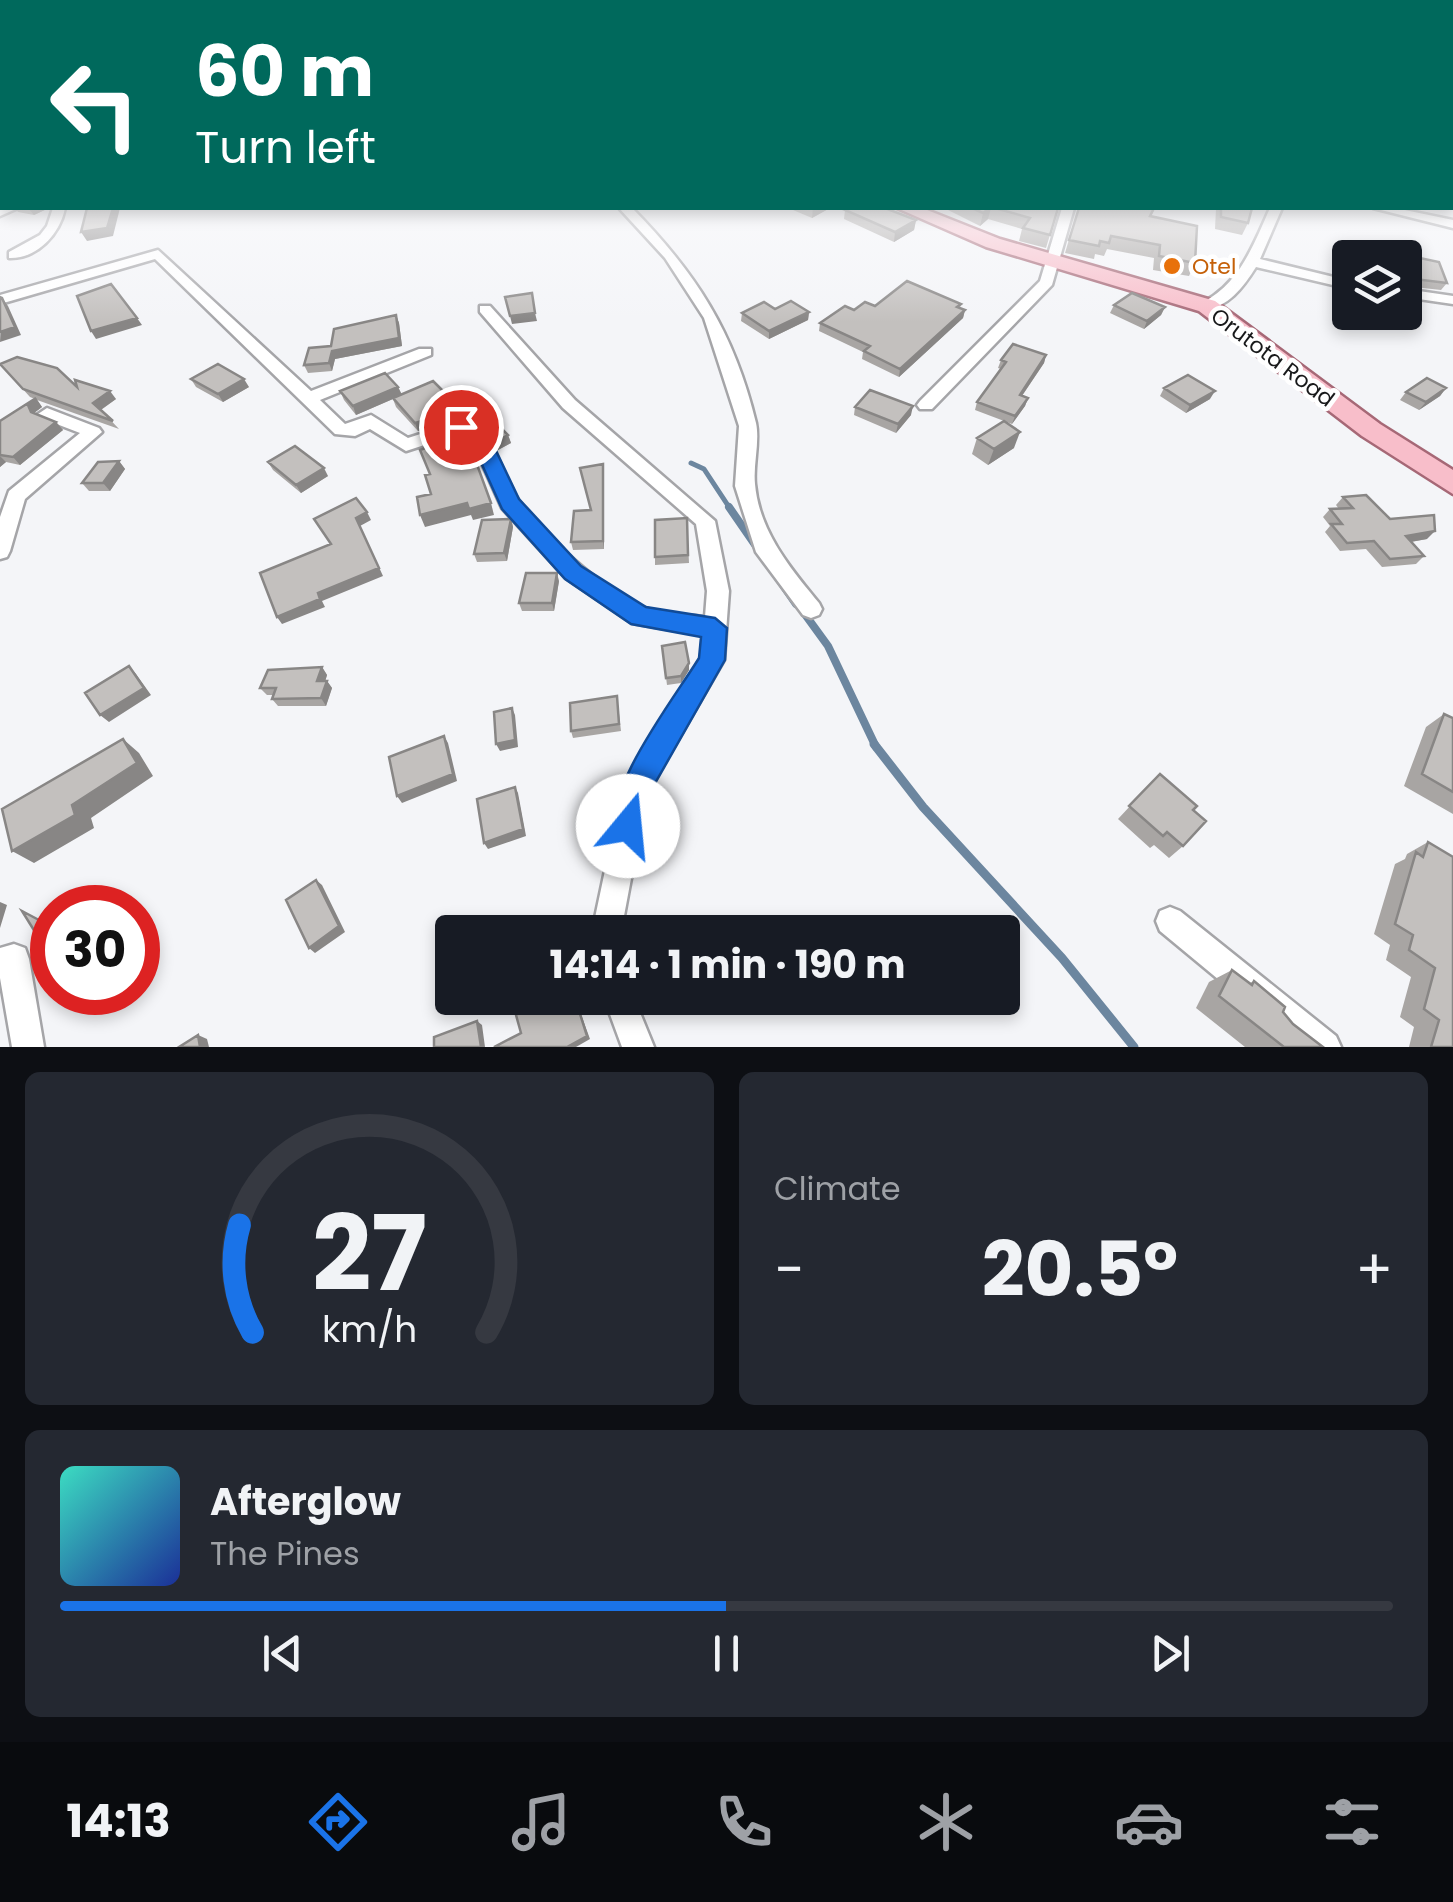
<!DOCTYPE html>
<html lang="en">
<head>
<meta charset="utf-8">
<style>
	:root { --surface:#171b24; --page:#242831; --text:#f1f3f6; --muted:#9ea1a6; --line:#363941; --accent:#1a73e8 }
	body { margin:0; font-family:Poppins,sans-serif; background:var(--page); color:var(--text); height:100vh; display:flex; flex-direction:column; font-size:38px; white-space:nowrap }
	* { box-sizing:border-box; margin:0 }
	p { font-size:32px; color:var(--muted) }
	.icon { flex:none; width:55px; height:55px; fill:none; stroke:currentColor; stroke-width:2; stroke-linecap:round; stroke-linejoin:round }
	.map { position:relative; height:1047px; overflow:hidden }
	.sheet { display:flex; flex-direction:column; gap:25px; padding:25px; background:#0d0f14; flex:1 }
	.sheet>* { flex:none }
	.hud { position:absolute; left:0px; top:0px; width:1455px; height:210px; box-shadow:0 5px 15px #0003; background:#00695c; color:#fff; overflow:hidden }
	.fabs { position:absolute; left:1332px; top:240px; display:grid; gap:20px }
	.fabs a { display:grid; place-items:center; width:90px; height:90px; border-radius:10px; background:var(--surface); box-shadow:0 5px 15px #0003; font-size:50px }
	.speed { position:absolute; left:30px; top:885px; display:flex; gap:20px; font-size:50px; font-weight:700; text-align:center }
	.speed>* { display:grid; place-content:center; width:130px; height:130px; border-radius:50%; background:var(--surface); box-shadow:0 5px 15px #0003; line-height:1 }
	.speed .limit { border:15px solid #d22; background:#fff; color:#111 }
	.pin { position:absolute; display:grid; place-items:center; width:85px; height:85px; color:#fff; margin:-42px; border:5px solid #fff; border-radius:50%; box-shadow:0 2px 10px #0007 }
	.me { position:absolute; width:110px; margin:-55px; rotate:17deg; stroke-linejoin:round; filter:drop-shadow(0 0 8px #0008) }
	.turn { display:flex; align-items:center; gap:35px; height:210px; padding:0 30px; font-size:45px }
	.turn .icon { width:130px; height:130px; stroke-width:2.5 }
	.turn b { display:block; font-size:70px; line-height:85px }
	.big { font-size:75px; font-weight:700; line-height:1.1 }
	.sheet .widget { flex:1; display:flex; flex-direction:column; justify-content:center; gap:15px; min-width:0; padding:0 35px; border-radius:15px; background:var(--page) }
	.sheet .dial { align-items:center; gap:0 }
	.dial svg { height:260px; overflow:visible; fill:none; stroke:var(--line); stroke-width:7; stroke-linecap:round; text-anchor:middle }
	.dial text { fill:var(--text); stroke:none }
	.song { display:flex; align-items:center; gap:30px }
	.cover { width:120px; height:120px; border-radius:15px; background:linear-gradient(135deg,hsl(170 70% 55%),hsl(230 70% 35%)) }
	.played { height:10px; border-radius:5px; background:linear-gradient(90deg,var(--accent) 50%,var(--line) 50%) }
	.keys { display:flex; justify-content:space-around; direction:ltr }
	.heat { display:flex; justify-content:space-between; align-items:center; font-size:55px; direction:ltr }
	.sheet .tiles { flex:1; display:grid; gap:25px; grid-template-columns:1fr 1fr }
	.widget:last-child { grid-column:span 2 }
	.trip { position:absolute; left:435px; top:915px; width:585px; height:100px; border-radius:10px; background:var(--surface); box-shadow:0 5px 15px #0003; font-weight:700; line-height:100px; text-align:center }
	.tabs { display:flex; height:160px; justify-content:space-around; align-items:center; background:#090b0e; color:var(--muted) }
	.tabs .icon { width:70px; height:70px }
	.tabs .selected { color:var(--accent) }
	.tabs b { font-size:45px; color:var(--text) }
	.map>svg:first-child { display:block }
</style>
</head>
<body>
<div class="map">
<svg width="1453" height="1047" viewBox="0 0 1453 1047">
	<rect width="100%" height="100%" fill="#f4f5f8"/>
	<g fill="none" stroke-linecap="round" stroke-linejoin="round">
		<path stroke="#6c869f" stroke-width="5" d="M691 463 704 469 731 510"/>
		<path stroke="#6c869f" stroke-width="8" d="M729 507 796 604
			M804 613 828 646 876 747"/>
		<path stroke="#6c869f" stroke-width="9" d="M874 744 923 807 1062 958 1134 1047"/>
		<g stroke="#a5a5a8" stroke-width="5">
			<path id="minor" d="M0 208 2 207 18 208 0 216Z
				M53 208H65C60 234 37 259 9 258V252L40 235 47 226Z
				M619 208H632C696 273 734 332 756 423 760 442 753 464 755 484 759 531 790 568 819 603L822 609 819 615 811 618 803 615 756 552 735 486 739 426 704 318 665 258Z
				M1062 208H1074L1052 285 932 409H920L917 405 920 401 1040 281Z
				M1270 208H1282L1260 259 1350 281V289L1256 267C1244 286 1227 310 1202 309V303C1240 283 1253 246 1270 208Z
				M1373 208H1395L1453 220V228Z
				M158 250 311 391 419 349H431V355L320 400 345 424 371 415 408 438 461 421C499 434 498 473 519 501 547 539 599 587 643 607 660 615 686 615 705 617L707 591 696 524 563 408 480 312V306H490L575 400 715 521 729 591 724 660 647 793 621 932H592L622 790 701 658 703 635 632 623 566 578 502 508 474 446 458 434 406 451 370 429 355 436 335 434 155 259 0 304V295Z
				M1405 289 1453 296V304L1405 297Z
				M47 408 99 428 102 432 25 499 10 551 7 557 0 559V517L9 491 80 433 41 418 38 414Z
				M1170 907 1180 911 1336 1036 1341 1047H1300L1160 931 1156 921 1160 911Z
				M14 944 25 948 29 959 44 1047H12L0 978V948Z
				M604 998H634L654 1047H622Z"/>
		</g>
		<g stroke="#a66876" stroke-width="5">
			<path id="primary" d="M897 208H922L1000 239 1215 301 1380 424 1453 470V494L1362 436 1199 311 986 247Z"/>
		</g>
		<use href="#minor" fill="#fff" fill-rule="evenodd"/>
		<use href="#primary" fill="#f8beca" fill-rule="evenodd"/>
	</g>
	<path fill="#a8a5a3" d="M15 208H49L34 215 18 212Z
		M793 208H830L812 218 793 210Z
		M944 208H1058L1046 248 1019 241 1022 229 988 219 980 226Z
		M1076 208H1155L1151 217 1195 263 1189 276 1153 270 1154 258 1107 249 1104 256 1095 254 1094 259 1065 253 1078 209Z
		M1216 208H1252L1248 223 1242 235 1215 229Z
		M845 210 916 220 914 230 894 242 844 219Z
		M1401 254 1447 283 1441 290 1405 286V258H1399Z
		M961 304 960 308 965 310 963 318 899 377 862 359 863 352 819 331 820 323 854 310 875 306Z
		M1114 305 1165 307 1161 315 1144 329 1110 313Z
		M775 309 809 312 808 320 769 339 741 321 742 313Z
		M396 315 399 323 402 346 335 359 332 371 308 373 304 365 331 346Z
		M1046 355 1044 363 1022 396 1028 398 1025 406 1012 424 975 410 977 402 1001 369 998 368 1001 360Z
		M0 364 116 399 101 410 119 429 37 400 42 407 34 413 56 422 63 430 20 465 6 462 0 467V421L35 399 30 397Z
		M191 379 249 387 223 402 196 387Z
		M398 387 402 395 449 397 485 425 508 435 511 443 498 450 486 432 463 418 418 431 396 407 393 399 356 415 344 400 340 391Z
		M1164 388 1210 399 1186 413 1160 396Z
		M1446 388 1440 396 1419 410 1400 400 1406 392Z
		M855 407 911 415 896 433 854 415Z
		M977 438 1014 448 988 465 972 454Z
		M119 461 125 469 110 491H89L82 483Z
		M268 462 328 476 301 493 273 470Z
		M604 472V549L573 550 571 542 591 510Z
		M1343 497 1390 519 1427 539 1411 542 1424 556 1416 564 1382 567 1366 549 1340 551 1325 532 1330 526 1323 517 1330 509H1339L1336 505Z
		M687 518 689 563 655 565V557Z
		M511 519 513 527 507 561 477 562 474 554Z
		M559 581 554 611H522L519 603Z
		M662 646 689 663V670L681 683 667 685Z
		M322 667 327 675 325 681H327L332 688 326 706H278L272 699 273 695H267L260 688Z
		M617 696 621 731 573 738 571 731Z
		M1444 714 1453 718V814L1404 786 1426 727Z
		M1160 774 1193 810 1183 846 1169 858 1154 845 1150 848 1118 819Z
		M1428 842 1453 1047H1409L1414 1027 1400 1017 1411 977 1386 960 1390 945 1374 934 1395 864 1405 859 1407 854Z
		M1232 970 1250 983 1254 981 1293 1024 1323 1047H1245L1196 1008 1209 982Z"/>
	<path fill="#888685" d="M28 208H49L34 215Z
		M113 208H120L113 236 87 241 81 232Z
		M813 208H830L812 218Z
		M991 208 988 219 980 226 983 213Z
		M916 220 914 230 894 242 895 232Z
		M2 298 8 306 21 335 0 342Z
		M1165 307 1161 315 1144 329 1147 321Z
		M965 310 963 318 899 377 900 369Z
		M809 312 808 320 769 339V331Z
		M535 313 537 321 512 324 510 316Z
		M396 315 399 323 402 346 335 359 332 371 329 363 332 351Z
		M137 318 142 325 96 339 91 331Z
		M1046 355 1044 363 1017 403 1020 395Z
		M244 379 249 387 223 402 218 394Z
		M398 387 402 395 356 415 353 406Z
		M1446 388 1440 396 1419 410 1426 402Z
		M110 391 116 399 99 411 93 403Z
		M1215 391 1210 399 1186 413 1190 405Z
		M36 398 42 407 34 413 31 412 28 405Z
		M1028 398 1025 406 1012 424 1015 416Z
		M913 406 911 415 896 433 898 424Z
		M460 410 463 418 418 431 415 423Z
		M56 422 63 430 20 465 13 457Z
		M1020 432 1014 448 988 465 994 449Z
		M508 435 511 443 498 450 495 442Z
		M0 456 6 462 0 467Z
		M119 461 125 469 110 491 103 483Z
		M603 464 604 472V549L603 541Z
		M324 468 328 476 301 493 296 485Z
		M467 503H491L494 515 473 520 471 515 425 527 420 515Z
		M367 512 371 520 360 526 383 576 322 601 325 607 282 624 277 617 318 593 356 518Z
		M511 519 513 527 507 561 504 553Z
		M1435 531 1427 539 1398 544 1406 536Z
		M557 573 559 581 554 611 552 603Z
		M689 663V670L681 683V676Z
		M129 666 136 674 151 695 109 722 100 715Z
		M322 667 327 675 323 689 317 681Z
		M327 681 332 688 326 706 321 698Z
		M512 708 515 715 518 747 500 751 496 744Z
		M444 736 448 743 457 781 402 803 397 796Z
		M123 739 139 753 153 776 91 818 94 828 34 863 12 851 72 805Z
		M515 787 518 793 526 836 488 849 484 843Z
		M316 880 322 885 345 932 315 953 309 948Z
		M0 902 7 905 0 928Z
		M52 941V951L45 948Z
		M575 998 590 1039 576 1047H567Z
		M477 1021 482 1025 485 1047H481Z
		M198 1035 207 1039 209 1047H200Z"/>
	<path fill="#c3c0be" stroke="#888685" stroke-width="2.5" d="M0 176H2V196H0Z
		M87 208H113L107 228 81 232Z
		M849 208H885L916 220 895 232 845 210Z
		M972 208H990L983 213Z
		M995 208H1058L1050 235 1023 228 1030 218Z
		M1079 208H1154L1150 216 1197 226 1195 263 1159 256 1160 245 1111 236 1109 243 1100 241 1099 246 1069 240Z
		M1221 208H1252L1248 223 1221 217Z
		M1401 254 1439 262 1447 283 1406 278 1405 258H1402Z
		M907 281 961 304 957 307 965 310 900 369 864 351 870 346 820 323 845 306 854 310 865 302 875 306Z
		M111 284 137 318 91 331 77 296Z
		M532 293 535 313 510 316 505 297Z
		M1132 293 1165 307 1147 321 1114 305Z
		M0 297 2 298 15 327 0 332Z
		M791 301 809 312 769 331 742 313 764 302 775 309Z
		M396 315 399 338 332 351 329 363 304 365 309 348 331 346 334 329Z
		M1013 344 1046 355 1020 395 1028 398 1015 416 977 402 1006 362 1001 360Z
		M17 357 57 368 77 387 75 380 110 391 93 403 113 421 23 389 0 364Z
		M218 364 244 379 218 394 191 379Z
		M385 373 398 387 353 406 340 391Z
		M1188 375 1215 391 1190 405 1164 388Z
		M1427 378 1446 388 1426 402 1406 392Z
		M433 381 449 397 455 395 485 425 494 421 508 435 495 442 483 424 460 410 415 423 393 398Z
		M870 390 913 406 898 424 855 407Z
		M36 398 28 405 31 412 56 422 13 457 0 455V421Z
		M1004 421 1020 432 994 449 977 438Z
		M453 427 467 437 491 503 469 509 467 503 420 515 417 497 431 494 425 475 430 474 420 450 436 444 428 435Z
		M295 446 324 468 296 485 268 462Z
		M119 461 103 483H82L98 462Z
		M603 464V541L571 542 574 511 591 510 580 468Z
		M1366 495 1390 519 1434 515 1435 531 1406 536 1424 556 1390 559 1374 541 1347 543 1331 524H1342L1330 509 1353 508 1343 497Z
		M356 498 367 512 356 518 379 568 318 593 320 599 277 617 260 573 331 544 314 519Z
		M687 518 688 555 655 557V520Z
		M511 519 504 553 474 554 482 520Z
		M526 573H557L552 603H519Z
		M685 642 689 663 681 676 666 678 662 646Z
		M129 666 144 688 100 715 85 693Z
		M322 667 317 681H327L321 698 272 699 276 688H260L268 670Z
		M617 696 619 724 571 731 570 703Z
		M512 708 515 740 496 744 494 712Z
		M1444 714 1453 718V792L1422 774Z
		M444 736 453 774 397 796 389 757Z
		M123 739 137 763 72 805 75 815 12 851 2 809Z
		M1160 774 1197 806 1193 810 1206 821 1183 846 1167 832 1163 836 1129 806Z
		M515 787 523 829 484 843 477 799Z
		M1428 842 1453 857V1047H1431L1439 1020 1424 1009 1435 968 1409 950 1413 935 1395 924 1416 852 1423 857Z
		M316 880 339 926 309 948 286 900Z
		M22 911 52 927V941L45 948Z
		M1232 970 1252 985 1254 981 1285 1007 1283 1012 1293 1024 1323 1047H1284L1219 996Z
		M549 998H575L587 1036 567 1047H494L521 1033 516 1015Z
		M477 1021 481 1047H434V1037Z
		M198 1035 200 1047H179Z"/>
	<linearGradient id="sky" x2="0" y2="1"><stop stop-color="#85b4e2"/><stop offset="0.55" stop-color="#fafafc"/><stop offset="1" stop-color="#fafafc" stop-opacity="0"/></linearGradient>
	<rect width="1453" height="322" fill="url(#sky)"/>
	<path fill="#1a73e8" stroke="#114b97" stroke-width="2.5" d="M461 421 490 438 519 499 581 566 646 607 715 618 727 628 725 660 649 794 638 837 628 841 617 837C599 794 676 696 699 658L701 637 631 624 565 579 502 509 474 447 451 427Z"/>
	<circle fill="#e8710a" stroke="#fff" stroke-width="4" cx="1172" cy="266" r="10"/>
	<g text-anchor="middle" stroke-width="9" stroke-linejoin="round" paint-order="stroke">
		<g font-size="22" fill="#c56008" stroke="#fff" text-anchor="start">
			<text x="1192" y="274">Otel</text>
		</g>
		<g font-size="22" fill="#18191a" stroke="#fff">
			<text transform="translate(1273 357) rotate(37)" y="8">Orutota Road</text>
		</g>
	</g>
</svg>
<div class="fabs">
<a><svg class="icon" aria-label="layers" viewBox="0 0 24 24"><path d="M12 4l9 5-9 5-9-5zM3 14l9 5 9-5"/></svg></a>
</div>
<div class="speed"><div class="limit">30</div></div>
<div class="pin" style="left:461px;top:427px;background:#d93025"><svg class="icon" aria-label="arrive" viewBox="0 0 24 24"><path d="M6 21V4h12l-3 4 3 4H6"/></svg></div>
<svg class="me" style="left:628px;top:826px" viewBox="-20 -20 40 40"><circle r="19" fill="#fff"/><path d="M0-13L10 11 0 6-10 11z" fill="#1a73e8"/></svg>
<div class="trip">14:14 · 1 min · 190 m</div>
<div class="hud">
<div class="turn"><svg class="icon" aria-label="left" viewBox="0 0 24 24"><path d="M17 20v-9H6M10 6l-5 5 5 5"/></svg><div><b>60 m</b>Turn left</div></div>
</div>
</div>
<section class="sheet">
<div class="tiles">
<div class="widget dial"><svg viewBox="0 0 100 80">
<path d="M14 69A42 42 0 1 1 86 69"/>
<path d="M14 69A42 42 0 0 1 10 36" stroke="#1a73e8"/>
<text x="50" y="56" font-size="32" font-weight="700">27</text>
<text x="50" y="72" font-size="11">km/h</text>
</svg></div>
<div class="widget"><p>Climate</p>
<div class="heat"><a>−</a><b class="big">20.5°</b><a>+</a></div>
</div>
<div class="widget">
<div class="song"><i class="cover"></i><div><b>Afterglow</b><p>The Pines</p></div></div>
<div class="played"></div>
<div class="keys"><svg class="icon" aria-label="previous" viewBox="0 0 24 24"><path d="M18 5L8 12l10 7zM5 5v14"/></svg><svg class="icon" aria-label="pause" viewBox="0 0 24 24"><path d="M8 5v14M16 5v14"/></svg><svg class="icon" aria-label="next" viewBox="0 0 24 24"><path d="M6 5l10 7-10 7zM19 5v14"/></svg></div>
</div>
</div>
</section>
<nav class="tabs">
<b>14:13</b>
<svg class="icon selected" aria-label="directions" viewBox="0 0 24 24"><path d="M12 3l9 9-9 9-9-9zM9 14v-3h6M13 9l2 2-2 2"/></svg>
<svg class="icon" aria-label="music" viewBox="0 0 24 24"><path d="M9 18V5l10-2v13"/><circle cx="6" cy="18" r="3"/><circle cx="16" cy="16" r="3"/></svg>
<svg class="icon" aria-label="phone" viewBox="0 0 24 24"><path d="M5 4h4l2 5-3 2q2 4 5 5l2-3 5 2v4C11 20 4 13 5 4z"/></svg>
<svg class="icon" aria-label="climate" viewBox="0 0 24 24"><path d="M12 3v18M4 7l16 10M4 17L20 7"/></svg>
<svg class="icon" aria-label="car" viewBox="0 0 24 24"><path d="M5 17H2v-5l4-1 3-4h7l3 4 3 1v5h-3M9 17h6M6 11h13"/><circle cx="7" cy="17" r="2"/><circle cx="17" cy="17" r="2"/></svg>
<svg class="icon" aria-label="filters" viewBox="0 0 24 24"><path d="M4 7h16M4 17h16"/><circle cx="9" cy="7" r="2"/><circle cx="15" cy="17" r="2"/></svg>
</nav>
</body>
</html>
